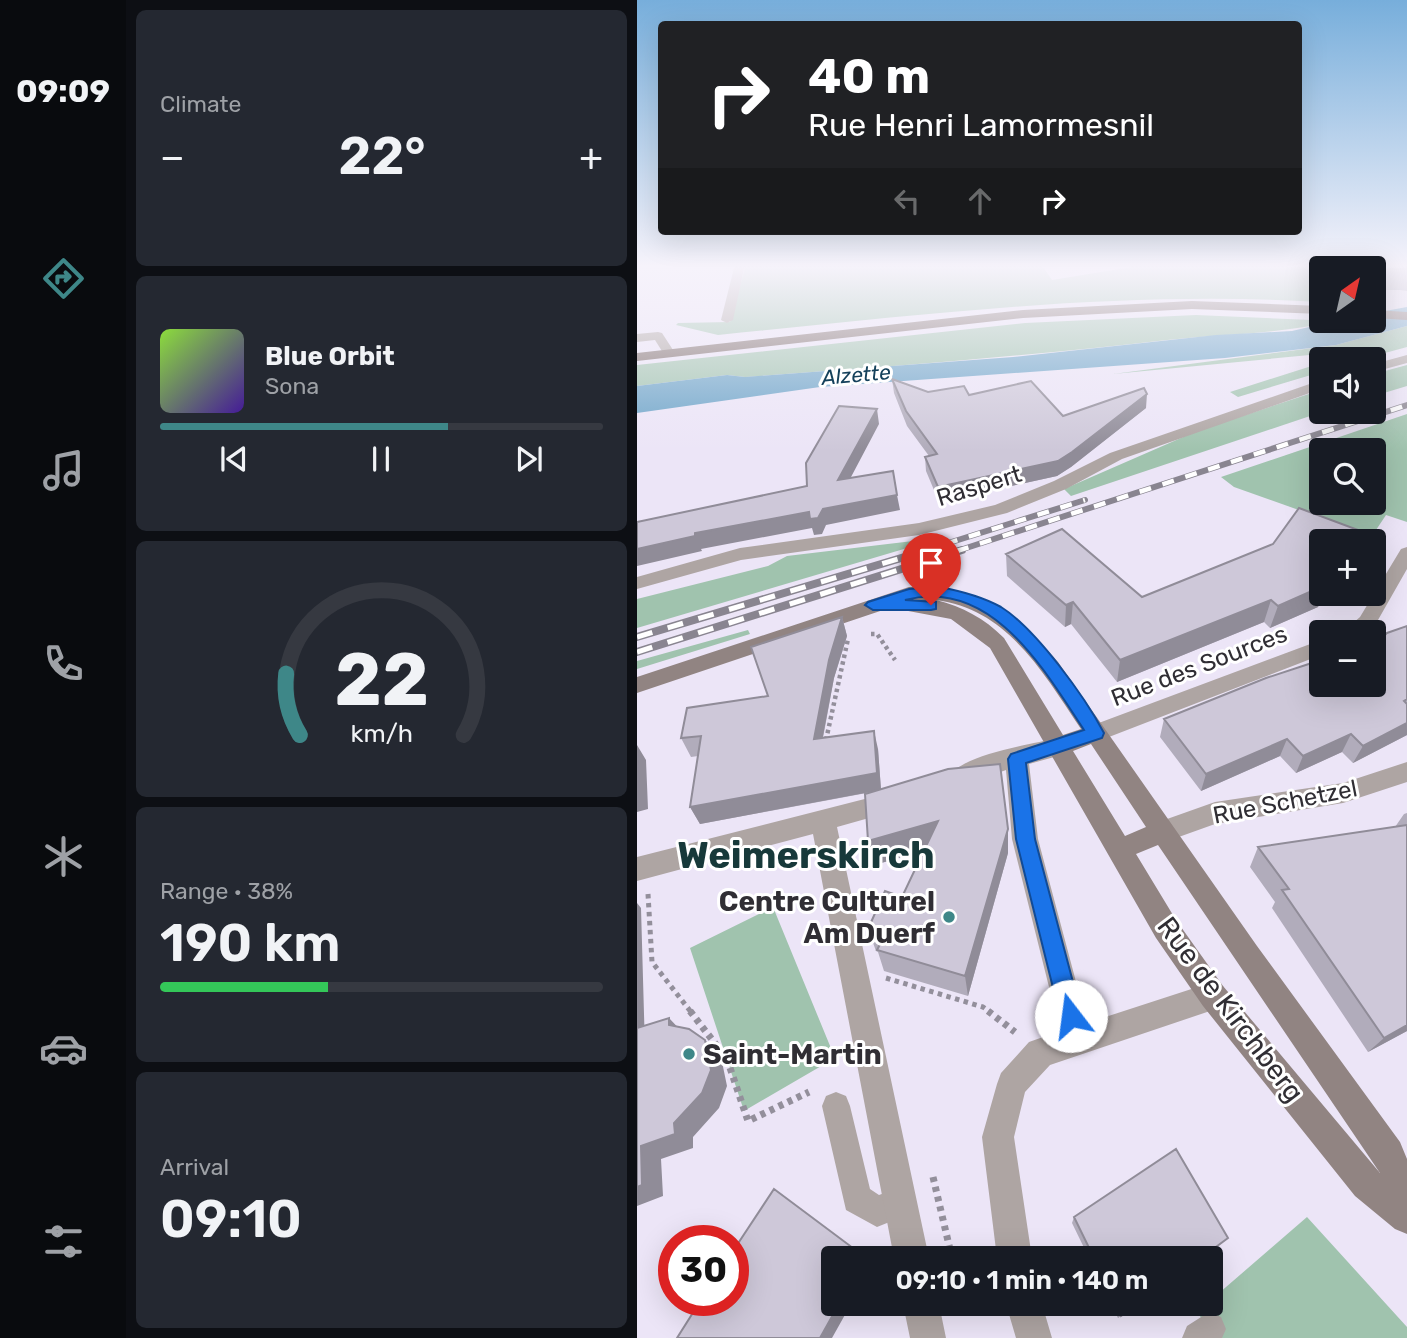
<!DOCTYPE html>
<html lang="en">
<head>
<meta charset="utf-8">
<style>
	:root { --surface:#171b24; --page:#242831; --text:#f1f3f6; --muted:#9ea1a6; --line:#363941; --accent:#3e8788 }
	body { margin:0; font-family:Rubik,sans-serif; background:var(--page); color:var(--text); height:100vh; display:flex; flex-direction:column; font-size:26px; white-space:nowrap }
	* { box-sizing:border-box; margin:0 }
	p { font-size:23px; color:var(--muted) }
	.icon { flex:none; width:38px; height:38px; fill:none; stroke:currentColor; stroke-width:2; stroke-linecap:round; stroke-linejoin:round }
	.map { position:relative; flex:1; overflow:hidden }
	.drawer { display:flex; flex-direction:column; gap:10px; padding:10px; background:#0d0f14; width:511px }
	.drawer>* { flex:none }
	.hud { position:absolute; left:21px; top:21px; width:644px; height:214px; border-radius:7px; box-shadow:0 7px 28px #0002; background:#202124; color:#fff; overflow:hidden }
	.needle { width:46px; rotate:34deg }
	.buttons { position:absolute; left:672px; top:256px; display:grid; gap:14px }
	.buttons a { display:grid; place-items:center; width:77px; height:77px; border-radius:7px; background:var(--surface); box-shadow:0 7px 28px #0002; font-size:35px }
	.speed { position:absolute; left:21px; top:1225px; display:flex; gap:14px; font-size:35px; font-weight:700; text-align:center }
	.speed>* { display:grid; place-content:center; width:91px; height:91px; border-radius:50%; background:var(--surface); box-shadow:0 7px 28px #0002; line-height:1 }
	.speed .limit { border:10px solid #d22; background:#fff; color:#111 }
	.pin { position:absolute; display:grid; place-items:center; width:60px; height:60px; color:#fff; margin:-72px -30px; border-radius:50% 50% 50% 0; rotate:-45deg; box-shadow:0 0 7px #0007 }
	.pin .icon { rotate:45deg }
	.me { position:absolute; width:77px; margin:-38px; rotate:345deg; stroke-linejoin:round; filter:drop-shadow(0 0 5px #0008) }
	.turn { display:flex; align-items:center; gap:24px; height:147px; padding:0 35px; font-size:32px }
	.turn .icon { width:91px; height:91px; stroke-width:2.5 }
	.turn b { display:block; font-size:49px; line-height:60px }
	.lanes { display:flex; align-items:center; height:66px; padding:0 35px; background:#0003; justify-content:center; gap:35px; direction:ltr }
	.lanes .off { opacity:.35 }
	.big { font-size:52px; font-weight:600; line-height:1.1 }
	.drawer .widget { flex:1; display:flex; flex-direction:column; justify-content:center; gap:10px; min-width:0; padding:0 24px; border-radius:10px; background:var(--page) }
	.drawer .dial { align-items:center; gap:0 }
	.dial svg { height:182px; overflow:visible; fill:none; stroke:var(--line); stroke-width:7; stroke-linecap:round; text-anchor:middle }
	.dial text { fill:var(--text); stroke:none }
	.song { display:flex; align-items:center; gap:21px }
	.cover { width:84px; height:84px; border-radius:10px; background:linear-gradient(135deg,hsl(90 70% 55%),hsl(260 70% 35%)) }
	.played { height:7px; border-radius:4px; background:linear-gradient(90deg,var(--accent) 65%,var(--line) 65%) }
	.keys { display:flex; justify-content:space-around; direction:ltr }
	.heat { display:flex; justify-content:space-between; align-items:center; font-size:38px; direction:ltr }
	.charge { height:10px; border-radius:5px; background:linear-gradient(90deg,#34c759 38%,var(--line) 0) }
	.trip { position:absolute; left:184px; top:1246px; width:402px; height:70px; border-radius:7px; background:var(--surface); box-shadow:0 7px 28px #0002; font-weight:600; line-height:70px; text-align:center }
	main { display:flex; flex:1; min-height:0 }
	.menu { display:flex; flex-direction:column; width:126px; justify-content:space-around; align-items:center; background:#090b0e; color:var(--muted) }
	.menu .icon { width:49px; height:49px }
	.menu .current { color:var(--accent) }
	.menu b { font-size:32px; color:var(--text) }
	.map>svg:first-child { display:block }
</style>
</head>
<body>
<main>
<nav class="menu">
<b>09:09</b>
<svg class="icon current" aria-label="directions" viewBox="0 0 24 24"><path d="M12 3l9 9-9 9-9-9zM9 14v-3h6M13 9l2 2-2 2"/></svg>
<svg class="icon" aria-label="music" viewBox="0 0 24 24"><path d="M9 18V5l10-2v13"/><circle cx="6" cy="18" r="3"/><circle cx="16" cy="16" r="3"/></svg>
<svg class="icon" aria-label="phone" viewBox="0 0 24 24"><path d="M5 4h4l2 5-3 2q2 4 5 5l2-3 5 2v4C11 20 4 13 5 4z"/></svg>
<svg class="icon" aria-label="climate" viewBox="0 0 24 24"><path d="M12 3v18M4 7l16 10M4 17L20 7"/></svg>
<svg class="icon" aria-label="car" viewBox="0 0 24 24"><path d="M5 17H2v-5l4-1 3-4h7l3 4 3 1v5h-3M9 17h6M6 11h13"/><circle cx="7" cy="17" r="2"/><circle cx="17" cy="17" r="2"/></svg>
<svg class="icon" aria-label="filters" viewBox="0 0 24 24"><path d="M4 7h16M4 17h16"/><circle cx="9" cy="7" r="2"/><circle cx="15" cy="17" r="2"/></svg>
</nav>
<section class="drawer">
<div class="widget"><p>Climate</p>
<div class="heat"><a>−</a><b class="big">22°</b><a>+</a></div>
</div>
<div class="widget">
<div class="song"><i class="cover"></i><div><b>Blue Orbit</b><p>Sona</p></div></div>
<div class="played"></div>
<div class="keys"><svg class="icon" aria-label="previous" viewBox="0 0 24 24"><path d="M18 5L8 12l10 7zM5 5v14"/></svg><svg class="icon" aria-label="pause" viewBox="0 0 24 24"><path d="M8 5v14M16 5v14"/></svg><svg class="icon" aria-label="next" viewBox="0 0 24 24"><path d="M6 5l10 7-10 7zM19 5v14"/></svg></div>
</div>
<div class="widget dial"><svg viewBox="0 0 100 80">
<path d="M14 69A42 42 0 1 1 86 69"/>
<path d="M14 69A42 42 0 0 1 8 42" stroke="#3e8788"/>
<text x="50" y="56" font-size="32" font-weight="700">22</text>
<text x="50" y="72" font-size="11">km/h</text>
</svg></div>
<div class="widget"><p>Range · 38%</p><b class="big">190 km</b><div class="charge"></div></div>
<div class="widget"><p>Arrival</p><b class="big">09:10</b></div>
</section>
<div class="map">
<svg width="770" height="1338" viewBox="0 0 770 1338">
	<rect width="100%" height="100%" fill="#ece5f7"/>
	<path fill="#a0c3ae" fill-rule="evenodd" d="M109 264H404L415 280 501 266 707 264 684 268V302C482 290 282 315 81 335L39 325 41 323 93 322Z
		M559 315 698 321C643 334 587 334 530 340 390 356 249 367 108 377L90 375 0 386V365L388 323Z
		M770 326V347L726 359H698L708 355 704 352 476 374 699 345Z
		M684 363V372L601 397 593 392Z
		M770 365V386L737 396V374Z
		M684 390V411H688L434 496 427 489 560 431Z
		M770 414V522L749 515 735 536 597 487 584 477ZM684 450H737V502H684Z
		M276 541 277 546 0 628V599L131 566 150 556Z
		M111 630 113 634 0 669V661Z
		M136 907 198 1058 107 1111 53 948Z
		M670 1217 770 1327V1338H579L560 1312 574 1304V1300Z"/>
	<path fill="#6da4c8" d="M770 307V326L699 345 588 358 183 387 0 413V386L90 375 108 377 376 357 579 335 655 331 702 320H737V313Z"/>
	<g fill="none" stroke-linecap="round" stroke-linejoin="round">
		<path stroke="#938f9b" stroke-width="4.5" stroke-dasharray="3.5 3.5" stroke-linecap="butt" d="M234 634H240L258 660
			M189 740 211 639"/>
		<path stroke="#938f9b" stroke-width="5" stroke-dasharray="4.5 4.5" stroke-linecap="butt" d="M11 894 15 962 54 1012
			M249 978 346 1007 353 1012"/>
		<path stroke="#938f9b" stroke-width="7" stroke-dasharray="5 5" stroke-linecap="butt" d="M53 1011 90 1059 111 1121 172 1092
			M351 1011 378 1032
			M296 1177 315 1258"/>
		<path fill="#aea5a3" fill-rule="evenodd" d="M98 264H108L96 320 90 323 84 320Z
			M21 332 25 333 38 353 36 356H28L18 340 0 342V334Z
			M199 1092 209 1096 213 1106 233 1189 242 1195 264 1187 275 1191 279 1202 275 1213 240 1227 209 1210 185 1106 189 1096Z
			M572 1312 584 1317 589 1329 585 1338H545L550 1326Z"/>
		<path fill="#aea5a3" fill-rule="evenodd" d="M770 355V363L737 372V364Z
			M684 380V389L485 459 429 489 370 513 282 535 104 560 0 589V577L103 548 282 523 358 505 417 481 473 453Z
			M770 547V569L737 627 730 632H706L723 617 764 549Z
			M684 640V655L459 742 451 739 448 733 451 727Z
			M420 738 428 740 431 747 428 754 392 764 401 839 450 1023 576 982 586 986 590 996 586 1006 576 1010 413 1065 388 1092 377 1137 395 1258H360L345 1137 360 1084 364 1073 392 1042 423 1031 375 839 369 770 325 786 317 783 313 776C324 755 396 744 420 738Z
			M770 762V782L706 803 578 824 525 843 516 840 513 832 516 824 578 802 706 783Z
			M255 792 264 795 267 802 264 809 200 827 292 1258H257L176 834 0 881V857Z
			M266 1304H302L309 1338H273Z
			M369 1304H405L415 1338H379Z"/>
		<path fill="#918482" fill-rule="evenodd" d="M272 587C343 586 376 610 421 662L620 946 763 1142 770 1159V1234L758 1229 718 1196 566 1006 519 938 353 648 314 619 266 610 264 604 0 693V677ZM299 600C371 609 407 674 444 729L426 735 367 638C347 618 326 607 299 600ZM454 744 509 827 488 836 436 751ZM521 845 743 1173 586 986 539 920 499 854Z"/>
		<path fill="#7d6c6a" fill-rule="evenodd" d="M555 301 684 306V314L555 309 386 318 0 361V353L386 310Z
			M737 310 770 312V320L737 318Z"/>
		<g stroke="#898590" stroke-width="6">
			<path id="rail-far1" d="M286 551 448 500
				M320 551 770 405"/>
		</g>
		<g stroke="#898590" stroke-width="8">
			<path id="rail" d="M0 637 291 550
				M0 652 325 550"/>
		</g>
		<use href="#rail-far1" stroke="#fff" stroke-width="4.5" stroke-dasharray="12" stroke-linecap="butt"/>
		<use href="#rail" stroke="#fff" stroke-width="5" stroke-dasharray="16" stroke-linecap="butt"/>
	</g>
	<path fill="#b1acbb" d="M679 264H770V291L763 290H737V268H684V280L675 278Z
		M255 379 291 392 332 395 426 416 509 408 434 467 420 476 302 502 289 471 288 457 292 456 270 426 257 393Z
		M636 544 681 607 633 628 627 622 480 682 434 624 428 627 370 576 369 554 505 597Z
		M205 617 210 636 197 678 186 738 241 749 244 789 371 829V853L331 996 247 971 241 952 239 951 231 929 265 897 287 851 237 865 235 792 63 824 53 807 61 756 54 757 44 738 131 696Z
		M770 626V735L716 763 705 752 659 773 643 756 564 791 523 737 527 719 737 684Z
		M770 813V1031L731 1052 635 908 638 902 613 867 621 847 758 827 767 814Z
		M437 1217 564 1258H452L435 1223Z
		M474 1304H501L481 1318Z"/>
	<path fill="#908c98" d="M510 394 509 408 434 467 420 476 302 502 301 487Z
		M240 409 242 424 204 496 201 480Z
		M260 495 263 510 189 525 185 534 177 535 175 528 64 549 65 551 0 566V549L58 533Z
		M684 587V593H691L681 607 633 628 641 606Z
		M634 600 627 622 480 682 483 660Z
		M436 602 434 624 428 627 429 605Z
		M205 617 210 636 197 678 182 757 177 739 192 660Z
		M770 723V735L716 763 726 746Z
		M237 731 241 749 244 790 63 824 53 807Z
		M714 734 705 752 659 773 666 756Z
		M650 739 643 756 564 791 569 774Z
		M0 745 9 760 11 809 0 812Z
		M301 821 304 846 237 865 231 841Z
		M371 829V853L331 996 328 976Z
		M0 903 4 908 8 1049 0 1042Z
		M32 1018 49 1036 32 1025Z
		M770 1025V1031L731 1052 747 1038Z
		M68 1040 84 1057 90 1086 82 1108 56 1137V1148L24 1159 26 1196 0 1206V1187L4 1146 37 1123Z
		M202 1304H214L195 1338H183Z"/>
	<path fill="#cec8d9" stroke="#908c98" stroke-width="2" d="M709 264H770V269H738L737 268H730Z
		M255 379 291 392 327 386 332 395 394 381 426 416 507 388 510 394 435 452 421 461 301 487 288 457 300 454 269 411Z
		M202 406 240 409 201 480 256 471 260 495 186 509 181 518 173 519 172 512 58 533V536L0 549V522L170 486 169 463Z
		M662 508 729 533 723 541H684V587L641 606 634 600 483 660 436 602 429 605 369 554 425 529 505 597 636 544Z
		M205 617 192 660 177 739 237 731 240 773 53 807 64 736 44 738 50 708 131 696 114 647Z
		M770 626V699L767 701 770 704V723L726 746 714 734 666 756 650 739 569 774 527 719 629 678 684 660V684H737V645L750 633Z
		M0 750 2 795H0Z
		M363 764 371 829 328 976 240 950 248 935 231 929 248 891 265 897 301 821 231 841 228 794 311 769Z
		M770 825V1025L747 1038 645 890 652 889 621 847Z
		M32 1018V1025L52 1029 68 1040 74 1070 65 1093 37 1123 38 1134 4 1146 5 1185 0 1187V1028Z
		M539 1149 591 1238 564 1258H457L437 1217Z
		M137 1189 228 1257 227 1258H196V1304H202L183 1338H40L64 1300H96V1251Z
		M479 1304H501L484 1316Z"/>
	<linearGradient id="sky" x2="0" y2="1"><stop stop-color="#77aedb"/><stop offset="0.59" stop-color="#f6f3fb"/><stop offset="1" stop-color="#f6f3fb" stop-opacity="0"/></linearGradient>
	<rect width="770" height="451" fill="url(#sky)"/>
	<path fill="#1a73e8" stroke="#114b97" stroke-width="2" d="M302 587C324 591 344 596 364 607 399 629 448 697 467 733L465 738 389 763 398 839 445 1016 442 1024 434 1027 426 1024 423 1016 379 839 371 759 374 754 447 730C407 670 355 577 268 600L299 602V609L294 610H236L228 605 231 602 272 589Z"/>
	<g fill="#3e8788" stroke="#fff" stroke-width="2.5">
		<circle cx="312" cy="917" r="7"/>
		<circle cx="52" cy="1054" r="7"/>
	</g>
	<g text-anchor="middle" stroke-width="6" stroke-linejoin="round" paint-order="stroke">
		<g font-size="21" font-style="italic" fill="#15415b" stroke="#fff">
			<text transform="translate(219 375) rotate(-5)" y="7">Alzette</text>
		</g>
		<g font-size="24" fill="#302e34" stroke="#fff">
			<text transform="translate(342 486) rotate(-17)" y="8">Raspert</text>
			<text transform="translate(562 666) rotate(-21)" y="8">Rue des Sources</text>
			<text transform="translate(648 802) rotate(-11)" y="8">Rue Schetzel</text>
		</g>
		<g font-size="28" font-weight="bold" fill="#302e34" stroke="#fff" text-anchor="end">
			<text x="298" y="911">Centre Culturel<tspan x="298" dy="32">Am Duerf</tspan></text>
			<text x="66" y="1064" text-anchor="start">Saint-Martin</text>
		</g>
		<g font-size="28" fill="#302e34" stroke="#fff">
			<text transform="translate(594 1009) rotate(53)" y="10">Rue de Kirchberg</text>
		</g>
		<g font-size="38" font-weight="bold" fill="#17393a" stroke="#fff">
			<text x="169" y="868">Weimerskirch</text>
		</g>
	</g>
</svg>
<div class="buttons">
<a><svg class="needle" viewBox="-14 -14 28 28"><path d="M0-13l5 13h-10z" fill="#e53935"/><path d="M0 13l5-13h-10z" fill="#9ea1a6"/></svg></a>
<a><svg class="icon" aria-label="sound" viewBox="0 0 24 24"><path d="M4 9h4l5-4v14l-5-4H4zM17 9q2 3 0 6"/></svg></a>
<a><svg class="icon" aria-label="search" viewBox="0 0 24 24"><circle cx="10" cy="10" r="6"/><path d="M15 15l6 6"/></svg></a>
<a>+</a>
<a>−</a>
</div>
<div class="speed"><div class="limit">30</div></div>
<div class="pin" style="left:294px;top:605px;background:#d93025"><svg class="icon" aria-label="arrive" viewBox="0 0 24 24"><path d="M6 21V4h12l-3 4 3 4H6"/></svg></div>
<svg class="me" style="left:434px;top:1016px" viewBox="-20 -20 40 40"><circle r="19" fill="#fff"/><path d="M0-13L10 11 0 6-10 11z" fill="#1a73e8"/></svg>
<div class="trip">09:10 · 1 min · 140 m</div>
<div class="hud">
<div class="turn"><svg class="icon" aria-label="right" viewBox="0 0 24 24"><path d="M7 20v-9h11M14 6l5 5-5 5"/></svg><div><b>40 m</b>Rue Henri Lamormesnil</div></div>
<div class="lanes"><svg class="icon off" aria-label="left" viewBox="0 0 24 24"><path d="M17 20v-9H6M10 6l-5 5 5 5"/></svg><svg class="icon off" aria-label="ahead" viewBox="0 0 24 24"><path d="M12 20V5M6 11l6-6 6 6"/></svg><svg class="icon" aria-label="right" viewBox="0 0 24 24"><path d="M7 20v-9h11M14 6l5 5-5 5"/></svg></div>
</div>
</div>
</main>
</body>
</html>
